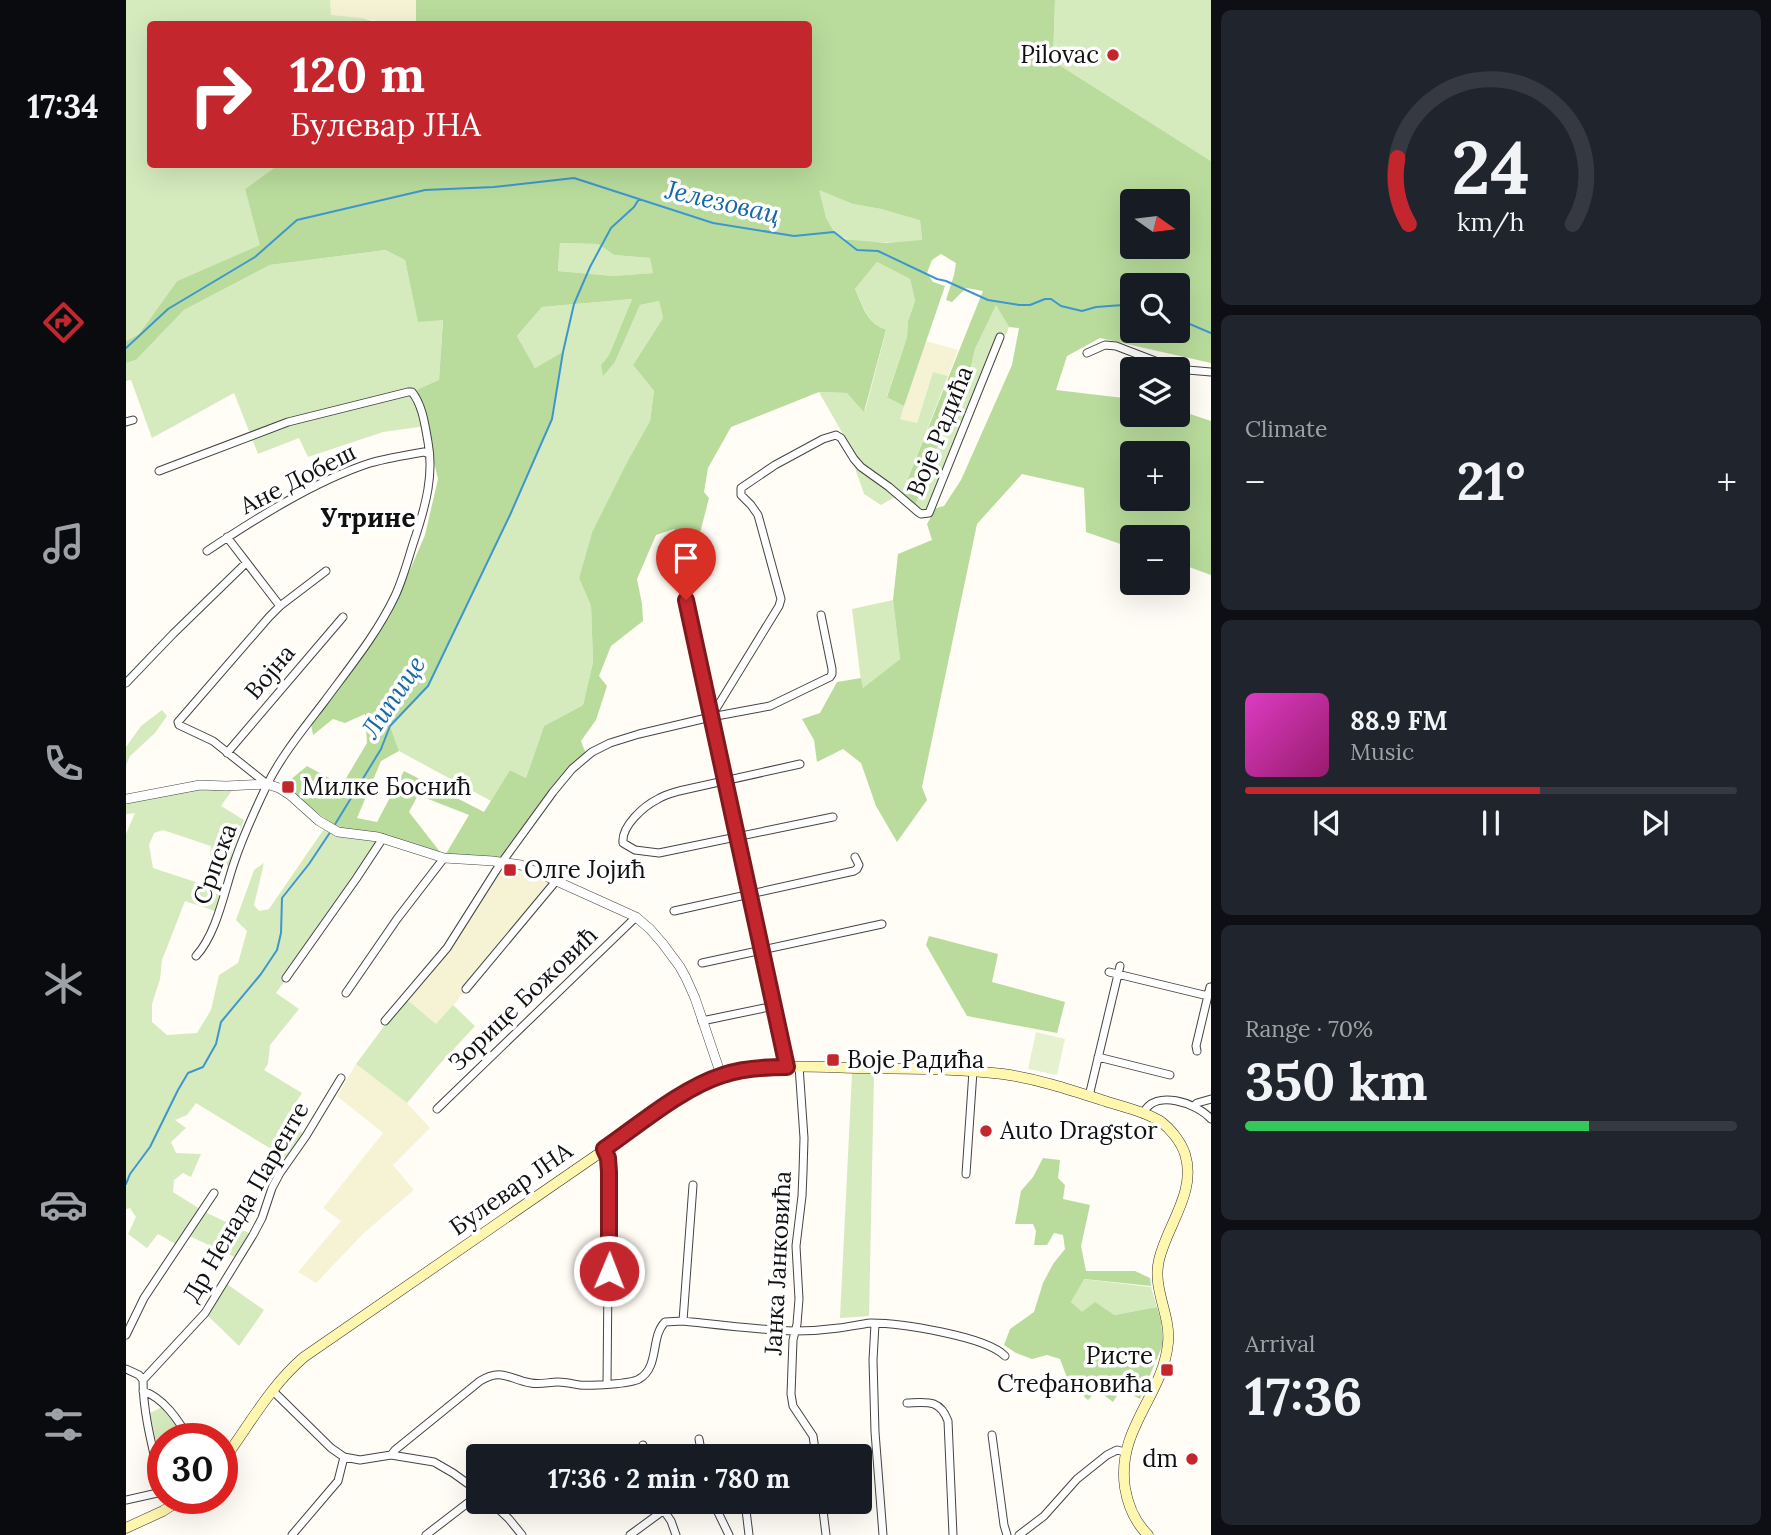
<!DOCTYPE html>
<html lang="en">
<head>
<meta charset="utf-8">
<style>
	:root { --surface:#171b24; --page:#20242c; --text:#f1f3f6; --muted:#9ea1a6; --line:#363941; --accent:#c4262e }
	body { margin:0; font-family:Lora,serif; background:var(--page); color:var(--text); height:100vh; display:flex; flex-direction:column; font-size:26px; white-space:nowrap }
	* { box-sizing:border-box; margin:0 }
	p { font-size:23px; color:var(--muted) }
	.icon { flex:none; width:38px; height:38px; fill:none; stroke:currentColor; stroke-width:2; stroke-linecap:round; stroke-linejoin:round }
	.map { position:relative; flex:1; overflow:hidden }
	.sheet { display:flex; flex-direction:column; gap:10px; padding:10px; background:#0d0f14; width:560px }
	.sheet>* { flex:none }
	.top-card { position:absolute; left:21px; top:21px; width:665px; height:147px; border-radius:7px; box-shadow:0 7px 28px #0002; background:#c4262e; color:#fff; overflow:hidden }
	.needle { width:46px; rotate:104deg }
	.fabs { position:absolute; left:994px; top:189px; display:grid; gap:14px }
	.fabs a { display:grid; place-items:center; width:70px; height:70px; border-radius:7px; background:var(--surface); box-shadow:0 7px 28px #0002; font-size:35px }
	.speed { position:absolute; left:21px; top:1423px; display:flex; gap:14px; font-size:35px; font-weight:700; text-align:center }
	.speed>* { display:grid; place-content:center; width:91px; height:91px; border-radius:50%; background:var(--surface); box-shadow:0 7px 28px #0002; line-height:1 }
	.speed .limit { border:10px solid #d22; background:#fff; color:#111 }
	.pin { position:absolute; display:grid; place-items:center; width:60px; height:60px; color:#fff; margin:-72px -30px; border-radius:50% 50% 50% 0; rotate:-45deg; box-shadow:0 0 7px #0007 }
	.pin .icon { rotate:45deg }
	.me { position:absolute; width:77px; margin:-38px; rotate:1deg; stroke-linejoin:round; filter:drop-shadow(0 0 5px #0008) }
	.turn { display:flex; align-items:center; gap:24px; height:147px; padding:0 28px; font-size:32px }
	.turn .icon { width:91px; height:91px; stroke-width:2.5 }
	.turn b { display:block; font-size:49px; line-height:60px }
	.big { font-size:52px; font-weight:800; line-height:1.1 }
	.sheet .widget { flex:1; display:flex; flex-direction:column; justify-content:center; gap:10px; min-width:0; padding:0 24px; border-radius:10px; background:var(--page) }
	.sheet .dial { align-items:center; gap:0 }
	.dial svg { height:182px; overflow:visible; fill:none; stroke:var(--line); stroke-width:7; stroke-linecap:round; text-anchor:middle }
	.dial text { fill:var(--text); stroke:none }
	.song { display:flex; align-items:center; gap:21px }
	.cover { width:84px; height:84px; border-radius:10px; background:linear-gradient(135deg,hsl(310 70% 55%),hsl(320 70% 35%)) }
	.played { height:7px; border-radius:4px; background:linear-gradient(90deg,var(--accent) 60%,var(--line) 60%) }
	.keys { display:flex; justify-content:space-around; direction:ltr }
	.heat { display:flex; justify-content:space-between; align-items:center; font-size:38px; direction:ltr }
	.charge { height:10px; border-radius:5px; background:linear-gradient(90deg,#34c759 70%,var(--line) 0) }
	.trip { position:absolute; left:340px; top:1444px; width:406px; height:70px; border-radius:7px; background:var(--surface); box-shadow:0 7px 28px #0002; font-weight:800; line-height:70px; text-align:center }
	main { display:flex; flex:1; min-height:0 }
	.tab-bar { display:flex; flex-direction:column; width:126px; justify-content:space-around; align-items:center; background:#090b0e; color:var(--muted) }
	.tab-bar .icon { width:49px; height:49px }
	.tab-bar .active { color:var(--accent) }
	.tab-bar b { font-size:32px; color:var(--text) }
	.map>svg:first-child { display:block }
</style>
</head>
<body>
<main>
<nav class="tab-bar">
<b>17:34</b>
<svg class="icon active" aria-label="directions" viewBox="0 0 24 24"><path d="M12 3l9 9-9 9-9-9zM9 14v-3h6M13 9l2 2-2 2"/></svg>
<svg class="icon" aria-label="music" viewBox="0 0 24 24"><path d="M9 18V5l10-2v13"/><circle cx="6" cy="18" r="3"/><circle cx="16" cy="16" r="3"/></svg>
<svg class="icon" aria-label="phone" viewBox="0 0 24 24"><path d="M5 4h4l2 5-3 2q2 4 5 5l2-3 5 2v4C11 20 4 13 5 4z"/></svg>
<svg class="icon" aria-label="climate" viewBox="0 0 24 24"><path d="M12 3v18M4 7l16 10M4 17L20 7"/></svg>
<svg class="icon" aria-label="car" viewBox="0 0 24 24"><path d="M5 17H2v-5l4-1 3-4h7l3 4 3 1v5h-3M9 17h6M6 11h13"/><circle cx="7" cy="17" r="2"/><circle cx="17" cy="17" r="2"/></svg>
<svg class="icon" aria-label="filters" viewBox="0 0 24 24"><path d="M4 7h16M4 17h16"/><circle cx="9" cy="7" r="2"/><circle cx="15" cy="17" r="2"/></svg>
</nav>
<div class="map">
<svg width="1085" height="1535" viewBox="0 0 1085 1535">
	<rect width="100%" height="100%" fill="#fffdf5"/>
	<path fill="#f6f3d4" d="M204 0H290V24H264L237 18 204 15Z
		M800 341 832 350 822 376 807 372 791 423 773 419Z
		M376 862 430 881 311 1025 279 998 300 974Z
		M230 1064 281 1103 304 1128 267 1165 288 1190 238 1233 190 1283 172 1272 215 1221 197 1208 257 1133 211 1096Z"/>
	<path fill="#d5ebbd" d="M0 0H204L205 15 237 18 254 24H24V164L152 165 119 189 135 245 51 281 13 334 0 341Z
		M929 0H1085V161L927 61Z
		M692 189 727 204 755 209 794 219 796 241C776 242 719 247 707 231 698 219 696 203 692 189Z
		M434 243 472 244 488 255 525 258 527 273 487 276 432 271Z
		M261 250 279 260 292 321 317 319 313 380 300 426 257 432 182 457 173 438 132 454 108 393 26 438 5 380 0 381V363L10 360 58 310 144 265Z
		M751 262 784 279 789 301 782 321 781 337 761 396 778 406 774 419 791 423 807 372 822 376 776 493 755 505 738 494 718 436 693 392 721 393 739 411 760 331C742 323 737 307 729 289Z
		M506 299 483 355 475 365 489 362 514 305 533 301 537 318 507 365 528 391 524 421 501 462 466 532 453 578 465 606 467 662 457 705 418 726 400 778 384 770 365 801 273 751 264 726 302 686 384 515 426 419 436 353 409 368 391 336 416 307Z
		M870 304 883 327 802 510 795 512 789 506 812 445 842 379 849 349Z
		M767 600 774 659 736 689 726 609Z
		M36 710 41 716 29 733 4 756 0 765V747L15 726Z
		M65 786H109L95 806 118 820 107 848 103 867 84 855 85 846 37 830 28 833 23 845 27 868 100 892 92 912 59 901 36 960 34 979 26 1004V1022L41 1035 71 1033 85 1010 93 975 112 963 121 931 110 920 128 870 138 863 128 905 133 911 143 909 200 826 257 838 179 953 150 993 173 1009 144 1045 142 1064 138 1070 176 1093 159 1119 180 1136 163 1160 70 1103 61 1115 49 1120 60 1128 45 1142 50 1153 75 1154 65 1177 57 1173 48 1180 47 1192 77 1211 127 1235 113 1259 61 1235 53 1246 32 1234 21 1248 2 1234 10 1217 4 1208 0 1209V834L9 813 0 814V799Z
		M279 998 310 1024 327 1005 349 1026 312 1066 281 1103 230 1064Z
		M726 1073 748 1074 743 1316 714 1318Z
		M957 1279 1025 1287 1031 1307 988 1315 956 1313 945 1302Z
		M98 1282 138 1310 113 1346 79 1313Z
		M36 1407 60 1438H37L36 1469 24 1413Z"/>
	<path fill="#b9dc9c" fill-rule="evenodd" d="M290 0H929L927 61 1085 161V363L974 338 941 356 930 390 1006 399V415H1052V410L1085 421V575L1052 563V537H1006V548L960 532 958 488 896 474 851 524 796 787 801 800 771 842 750 806 735 763 717 749 691 762 688 740 676 719 694 713 711 682 735 678 737 688 774 659 767 600 772 554 806 540 801 524 810 508 818 506 835 480 886 365 893 328 883 327 870 305 849 349 842 379 812 445 789 506 776 493 857 291 840 288 826 302 820 300 828 275 830 263 815 254 806 260 801 273 807 282 819 286 778 406 761 397 781 337 782 321 789 301 784 279 751 262 729 289C737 307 741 323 760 330L738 412 721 393 693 392 605 427 582 468 578 492 583 498 574 533 567 543 548 529 530 535 511 579 516 604 517 621 485 646 473 676 481 686 470 720 455 741 460 754 435 782 376 862 318 858 252 837 215 828 202 821 158 785 181 766 216 785 241 743 239 714 219 723 207 719 187 735 185 724 222 677 264 616 299 535 312 479 291 390 313 380 317 320 292 322 279 260 260 250 144 265 58 310 10 360 0 363V341L13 334 51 281 134 245 119 189 152 165 682 164V24H290ZM693 190 727 204 755 209 794 220 796 240 760 243 716 239 708 232 700 218ZM1006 201H1052V247H1006ZM434 243 472 244 488 255 524 258 527 273 487 276 432 271ZM1006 285H1052V331H1006ZM506 299 483 355 475 365 477 376 489 362 514 305 533 301 537 318 507 365 528 391 524 421 501 462 466 532 453 578 465 606 467 662 457 705 418 726 400 778 384 770 358 812 278 771 251 822 231 818 255 761 273 751 264 726 302 686 384 515 426 419 437 352 409 368 391 336 416 307ZM1006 453H1052V499H1006ZM292 795 343 815 318 857 283 812Z
		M803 936 872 954 866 982 939 1002 931 1033 841 1016 800 945Z
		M917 1158 934 1160 932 1178 939 1185 937 1199 964 1205 955 1246 960 1271H1009L1024 1278 1025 1286 958 1279 945 1302 956 1312 969 1302 988 1315 1031 1307 1035 1321 1037 1344 1014 1399 1001 1392 997 1386 987 1402 971 1390 962 1400 943 1383 934 1359 921 1355 906 1359 890 1353 878 1345 884 1329 908 1312 917 1283 927 1264 939 1249 937 1235 928 1233 921 1245H908L910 1231 907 1224H889L895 1191 907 1177Z"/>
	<path fill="#e6f2cf" d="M910 1032 939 1039 931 1075 902 1069Z"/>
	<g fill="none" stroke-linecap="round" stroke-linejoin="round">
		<path stroke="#3f96cf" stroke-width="2" d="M1052 319 1085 333
			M0 348 42 309 129 257 171 220 299 190 368 187 448 178 587 223 668 236 708 232 731 250 752 251 811 279 820 281 862 300 893 305H904L919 299H925L935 306 956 311 970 307 997 305 1006 306
			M208 826 255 749 264 726 302 686 384 515 426 419 437 352 448 304 464 267 485 228 508 207 513 199
			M0 1184 4 1174 24 1147 52 1090 62 1073 77 1067 90 1044 95 1022 135 974 151 950 155 933 156 898 183 864 205 831"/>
		<g stroke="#444" stroke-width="9">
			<path id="minor" d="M961 353 979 345 990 346 1050 369 1085 372
				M0 422 7 420
				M33 471 162 422 282 392H286C297 406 299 426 302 442 308 474 300 504 290 535 283 555 278 577 269 596 251 634 223 668 198 702 179 727 155 756 141 785 129 810 117 836 108 863 98 892 91 933 70 956
				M101 537 154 606
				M81 551C129 519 189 481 244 463 262 458 280 455 298 452L303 454
				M555 576 661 1067
				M0 683 47 634 120 563
				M585 717 653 606 655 599 632 515 625 505 615 495V488L649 465 697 439 710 435 715 438 728 459 735 467 763 487 792 512 795 514 803 513 874 337
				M101 753 217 617
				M674 764 553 791C546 793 538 795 532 799 518 806 495 826 497 843L509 850 533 853 707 817
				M141 784 87 741 53 725 52 722 143 617 154 606 200 571
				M548 911 728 871 731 869 733 865 729 857
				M576 963 756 924
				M983 972 1082 996
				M160 978 230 879 257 838
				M340 989 430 881
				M220 993 271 919 318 858
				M259 1021 321 948 371 869 427 792 446 769 466 752 484 743 513 734 585 717 644 706 704 677 706 674V669L695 615
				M576 1021 648 1006
				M1071 1051 1070 1046 1084 987
				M972 1057 1044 1075
				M673 1066 678 1138 677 1172 676 1196 670 1246 673 1299 671 1324 667 1340 665 1394 667 1406 687 1436 690 1456
				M963 1096 994 966
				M1068 1106 1071 1103 1085 1099
				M311 1109 510 917
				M1017 1114C1028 1088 1071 1103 1085 1119
				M478 1149 482 1159 483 1172 481 1384
				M840 1174 847 1071
				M557 1321 567 1185
				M749 1324 747 1360 749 1432 757 1535
				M0 1335 18 1298 88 1193
				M0 1369 13 1375 17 1380
				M146 1390 205 1448 218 1457 234 1460 265 1455 308 1462 327 1473 352 1491
				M17 1391C38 1398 52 1420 63 1438
				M781 1403C801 1402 814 1399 822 1421L827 1535
				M866 1435 878 1525 881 1535
				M573 1439 576 1456
				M517 1445 520 1456
				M265 1455 269 1450 354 1381C376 1367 384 1380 405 1383 414 1385 423 1382 432 1382 439 1382 447 1384 454 1385 464 1386 505 1384 513 1379 534 1367 524 1337 539 1322L557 1321C594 1325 632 1330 669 1331 684 1331 698 1330 713 1328 723 1327 734 1324 745 1323 773 1323 860 1336 879 1356
				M37 1493C29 1456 17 1417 17 1380L79 1313 127 1235 136 1218 146 1188 154 1173 180 1136 215 1078
				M0 1500 36 1492
				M365 1502 383 1519 396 1535
				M532 1502 545 1521 550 1535
				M587 1502 603 1535
				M619 1502 623 1535
				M696 1502 700 1535
				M166 1535 212 1481 218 1457
				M300 1535 352 1495
				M504 1535 549 1502
				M893 1535 918 1516 951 1479 981 1455 991 1450 999 1452"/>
		</g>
		<g stroke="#444" stroke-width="10">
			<path id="tertiary" d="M0 799 74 785 100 786 141 784 153 788 164 795 193 821 212 832 252 837 318 858 367 861 395 865 510 917 524 929 537 944 554 967 560 978 569 998 595 1075"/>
		</g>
		<g stroke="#333" stroke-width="11">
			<path id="secondary" d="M96 1462C123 1426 143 1387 178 1357L568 1088C582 1081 596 1074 612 1071 652 1064 694 1067 734 1068 781 1069 830 1068 877 1074 912 1079 945 1090 979 1101 997 1107 1018 1111 1034 1121 1045 1129 1055 1142 1059 1154 1071 1192 1041 1225 1033 1260 1026 1289 1045 1315 1042 1343 1037 1396 990 1429 999 1488 1002 1506 1009 1522 1022 1535
				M0 1528 37 1511 57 1498"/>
		</g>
		<use href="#minor" stroke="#fff" stroke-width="7"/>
		<use href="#tertiary" stroke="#fff" stroke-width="9"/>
		<use href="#secondary" stroke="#fff6b0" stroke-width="10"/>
	</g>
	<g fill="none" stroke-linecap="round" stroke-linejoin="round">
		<g stroke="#7f191e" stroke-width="18">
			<path id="route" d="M483 1271V1172L482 1158 478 1149C514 1124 556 1088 597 1075 617 1068 639 1067 661 1067L560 600"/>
		</g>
		<use href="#route" stroke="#c4262e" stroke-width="12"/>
	</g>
	<g fill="#c4262e" stroke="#fff" stroke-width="2.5">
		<circle cx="987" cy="55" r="7"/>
		<rect x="155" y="780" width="14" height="14" rx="3.5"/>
		<rect x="377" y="863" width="14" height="14" rx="3.5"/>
		<rect x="700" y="1053" width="14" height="14" rx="3.5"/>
		<circle cx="860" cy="1131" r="7"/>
		<rect x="1034" y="1363" width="14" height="14" rx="3.5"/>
		<circle cx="1066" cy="1459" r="7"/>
	</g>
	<g text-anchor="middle" stroke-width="7" stroke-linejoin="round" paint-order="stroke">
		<g font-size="24" fill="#111" stroke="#fff" text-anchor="start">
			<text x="973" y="63" text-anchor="end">Pilovac</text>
			<text x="176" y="795">Милке Боснић</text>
			<text x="398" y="878">Олге Јојић</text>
			<text x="721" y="1068">Воје Радића</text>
			<text x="874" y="1139">Auto Dragstor</text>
			<text x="1027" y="1364" text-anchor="end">Ристе<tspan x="1027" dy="28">Стефановића</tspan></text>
			<text x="1052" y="1467" text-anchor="end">dm</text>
		</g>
		<g font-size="24" fill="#111" stroke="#fff">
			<text transform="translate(814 431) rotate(-68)" y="8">Воје Радића</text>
			<text transform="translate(172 479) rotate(-27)" y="8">Ане Добеш</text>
			<text transform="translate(144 672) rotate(-50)" y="8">Војна</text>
			<text transform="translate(89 864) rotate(-70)" y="8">Српска</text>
			<text transform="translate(397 999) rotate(-44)" y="8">Зорице Божовић</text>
			<text transform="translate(385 1189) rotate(-35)" y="8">Булевар ЈНА</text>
			<text transform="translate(120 1202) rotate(-60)" y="8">Др Ненада Паренте</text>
			<text transform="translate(652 1263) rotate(-87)" y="8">Јанка Јанковића</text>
		</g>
		<g font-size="26" font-style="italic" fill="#1768a6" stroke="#fff">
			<text transform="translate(597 202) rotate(13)" y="9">Јелезовац</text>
			<text transform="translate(267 697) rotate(-56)" y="9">Липице</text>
		</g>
		<g font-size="26" font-weight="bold" fill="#111" stroke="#fff">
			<text x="242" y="527">Утрине</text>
		</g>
	</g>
</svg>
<div class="fabs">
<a><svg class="needle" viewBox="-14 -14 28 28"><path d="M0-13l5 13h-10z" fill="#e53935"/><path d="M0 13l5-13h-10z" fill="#9ea1a6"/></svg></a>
<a><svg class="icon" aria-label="search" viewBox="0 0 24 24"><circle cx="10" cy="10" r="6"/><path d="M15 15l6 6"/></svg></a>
<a><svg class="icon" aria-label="layers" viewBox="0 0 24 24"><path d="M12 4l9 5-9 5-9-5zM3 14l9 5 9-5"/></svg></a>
<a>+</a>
<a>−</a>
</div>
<div class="speed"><div class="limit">30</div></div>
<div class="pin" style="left:560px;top:600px;background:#d93025"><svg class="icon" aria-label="arrive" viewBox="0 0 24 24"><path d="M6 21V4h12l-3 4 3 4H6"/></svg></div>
<svg class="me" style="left:483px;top:1271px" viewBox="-20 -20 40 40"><circle r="17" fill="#c4262e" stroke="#fff" stroke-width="3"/><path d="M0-11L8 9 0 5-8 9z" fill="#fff"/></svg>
<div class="trip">17:36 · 2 min · 780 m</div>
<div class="top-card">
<div class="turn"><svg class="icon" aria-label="right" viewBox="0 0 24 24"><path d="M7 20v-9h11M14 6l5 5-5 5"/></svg><div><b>120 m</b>Булевар ЈНА</div></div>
</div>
</div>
<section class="sheet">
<div class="widget dial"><svg viewBox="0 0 100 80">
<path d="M14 69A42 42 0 1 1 86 69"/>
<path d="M14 69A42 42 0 0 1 9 40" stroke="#c4262e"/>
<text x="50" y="56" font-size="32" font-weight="700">24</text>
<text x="50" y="72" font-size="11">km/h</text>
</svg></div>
<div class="widget"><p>Climate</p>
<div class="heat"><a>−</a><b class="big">21°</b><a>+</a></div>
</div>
<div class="widget">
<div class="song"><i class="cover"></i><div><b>88.9 FM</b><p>Music</p></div></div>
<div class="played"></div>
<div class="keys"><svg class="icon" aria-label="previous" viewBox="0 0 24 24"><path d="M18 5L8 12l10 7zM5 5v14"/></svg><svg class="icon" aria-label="pause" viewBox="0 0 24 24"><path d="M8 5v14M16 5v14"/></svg><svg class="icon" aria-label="next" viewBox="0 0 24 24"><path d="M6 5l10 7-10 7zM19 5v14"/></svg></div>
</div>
<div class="widget"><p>Range · 70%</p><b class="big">350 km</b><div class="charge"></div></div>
<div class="widget"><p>Arrival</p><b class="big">17:36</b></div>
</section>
</main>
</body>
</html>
